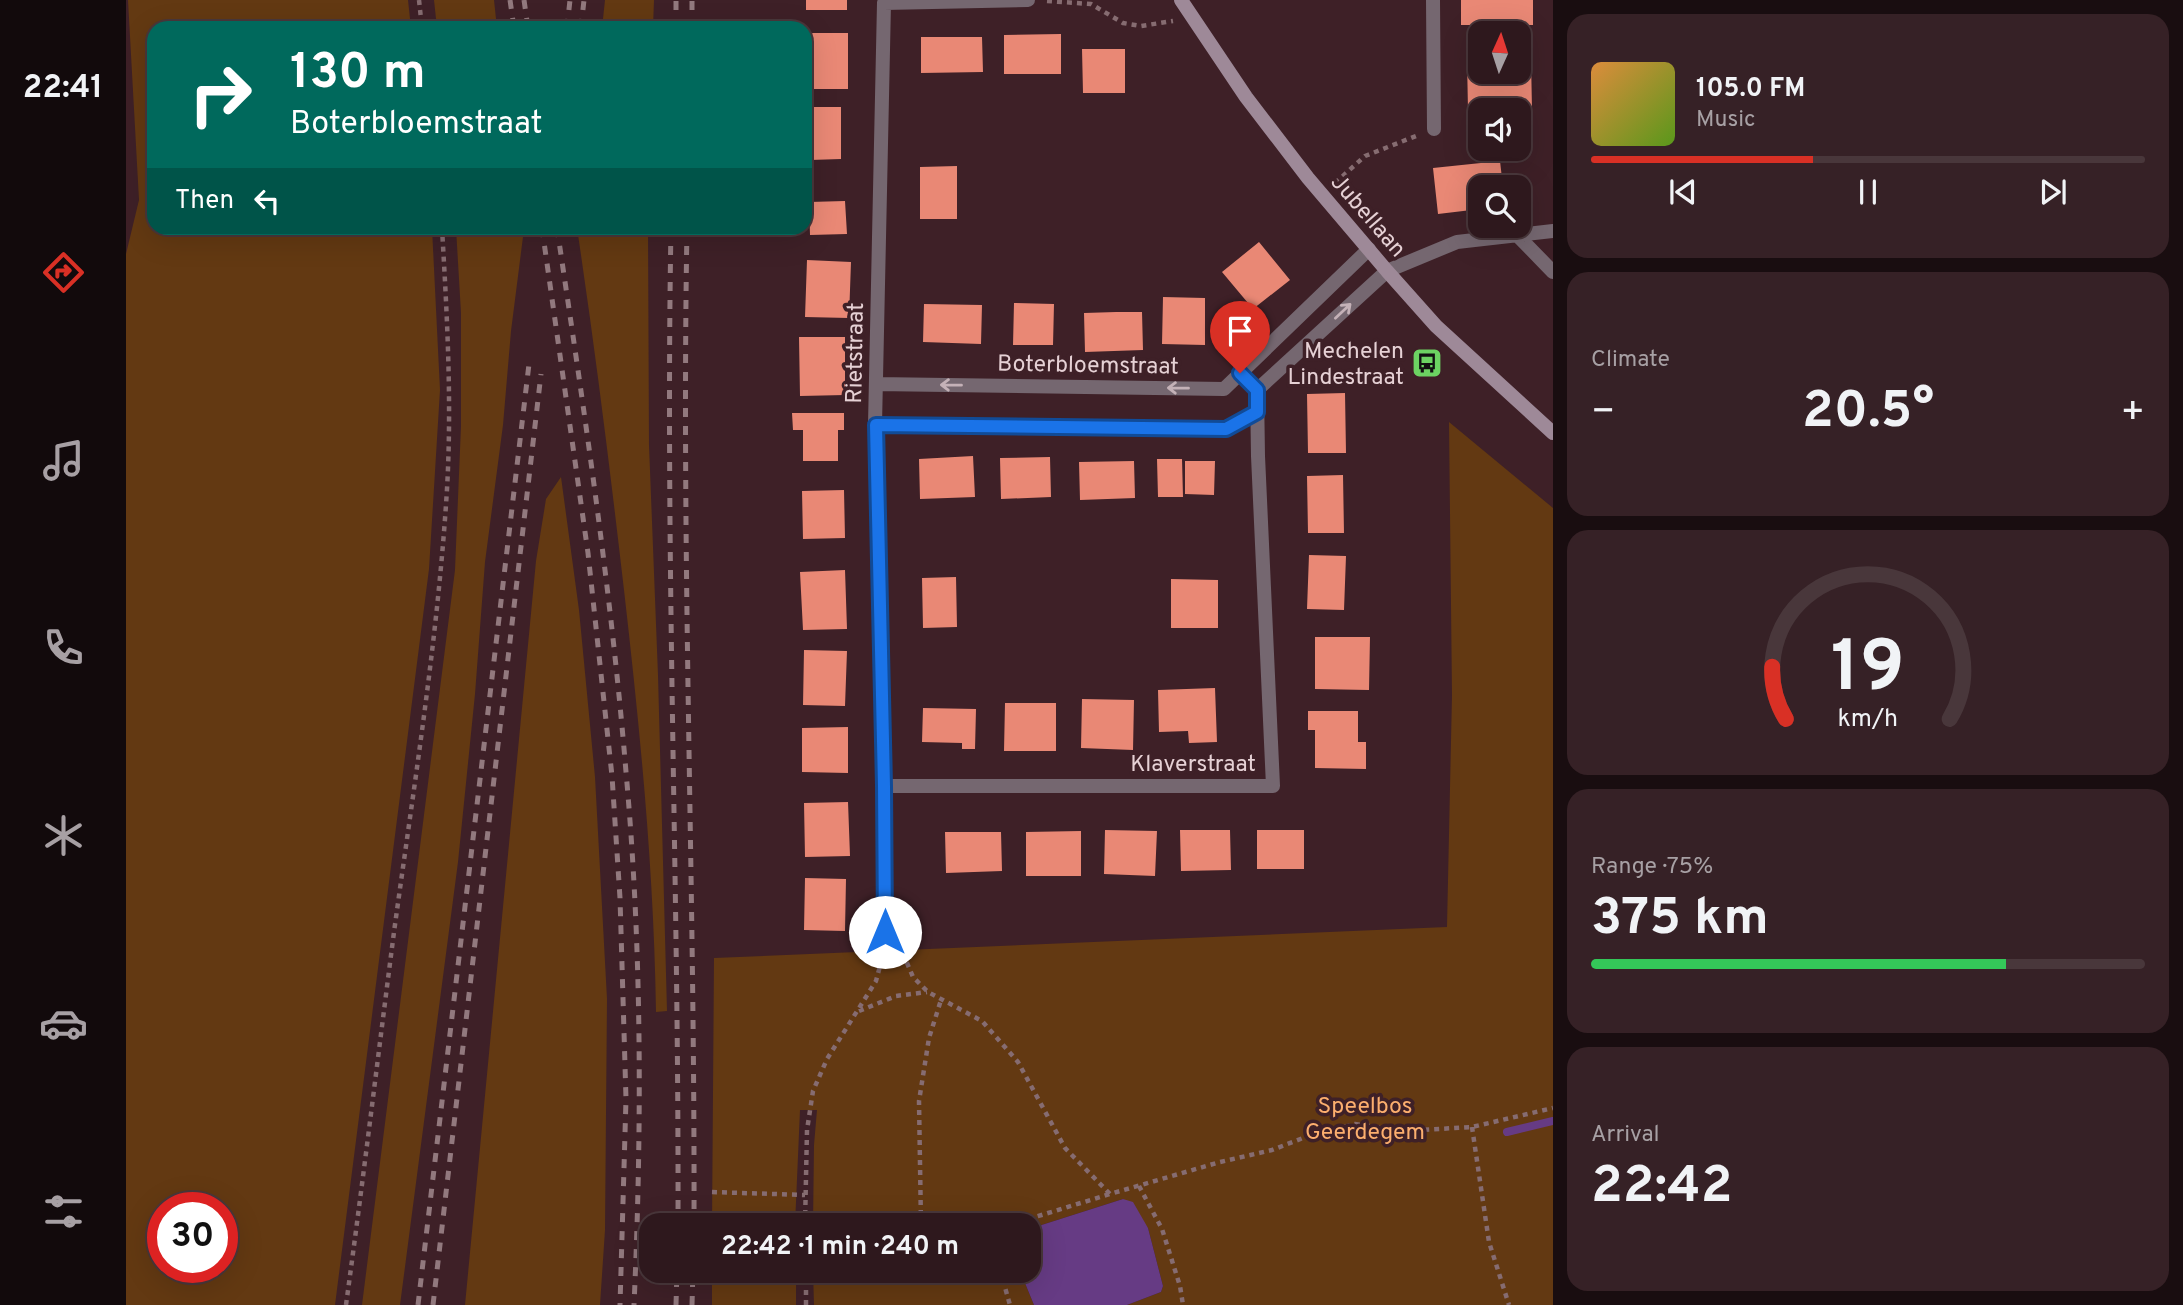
<!DOCTYPE html>
<html lang="en">
<head>
<meta charset="utf-8">
<style>
	:root { --surface:#2e181d; --page:#362126; --text:#f1f3f6; --muted:#a7a0a4; --line:#49373b; --accent:#d93025 }
	body { margin:0; font-family:Overpass,sans-serif; background:var(--page); color:var(--text); height:100vh; display:flex; flex-direction:column; font-size:26px; white-space:nowrap }
	* { box-sizing:border-box; margin:0 }
	p { font-size:23px; color:var(--muted) }
	.icon { flex:none; width:38px; height:38px; fill:none; stroke:currentColor; stroke-width:2; stroke-linecap:round; stroke-linejoin:round }
	.map { position:relative; flex:1; overflow:hidden }
	.side { display:flex; flex-direction:column; gap:14px; padding:14px; background:#190d10; width:630px }
	.side>* { flex:none }
	.guide { position:absolute; left:21px; top:21px; width:665px; height:214px; border-radius:21px; box-shadow:0 7px 28px #0002,0 0 0 2px var(--line); background:#00695c; color:#fff; overflow:hidden }
	.needle { width:46px; rotate:3deg }
	.buttons { position:absolute; left:1342px; top:21px; display:grid; gap:14px }
	.buttons a { display:grid; place-items:center; width:63px; height:63px; border-radius:14px; background:var(--surface); box-shadow:0 7px 28px #0002,0 0 0 2px var(--line); font-size:35px }
	.speed { position:absolute; left:21px; top:1192px; display:flex; gap:14px; font-size:35px; font-weight:700; text-align:center }
	.speed>* { display:grid; place-content:center; width:91px; height:91px; border-radius:50%; background:var(--surface); box-shadow:0 7px 28px #0002,0 0 0 2px var(--line); line-height:1 }
	.speed .limit { border:10px solid #d22; background:#fff; color:#111 }
	.pin { position:absolute; display:grid; place-items:center; width:60px; height:60px; color:#fff; margin:-72px -30px; border-radius:50% 50% 50% 0; rotate:-45deg; box-shadow:0 0 7px #0007 }
	.pin .icon { rotate:45deg }
	.me { position:absolute; width:77px; margin:-38px; rotate:0deg; stroke-linejoin:round; filter:drop-shadow(0 0 5px #0008) }
	.turn { display:flex; align-items:center; gap:24px; height:147px; padding:0 28px; font-size:32px }
	.turn .icon { width:91px; height:91px; stroke-width:2.5 }
	.turn b { display:block; font-size:49px; line-height:60px }
	.then { display:flex; align-items:center; height:66px; padding:0 28px; background:#0003; gap:14px; font-size:26px }
	.big { font-size:52px; font-weight:700; line-height:1.1 }
	.side .widget { flex:1; display:flex; flex-direction:column; justify-content:center; gap:10px; min-width:0; padding:0 24px; border-radius:21px; background:var(--page) }
	.side .dial { align-items:center; gap:0 }
	.dial svg { height:182px; overflow:visible; fill:none; stroke:var(--line); stroke-width:7; stroke-linecap:round; text-anchor:middle }
	.dial text { fill:var(--text); stroke:none }
	.song { display:flex; align-items:center; gap:21px }
	.cover { width:84px; height:84px; border-radius:10px; background:linear-gradient(135deg,hsl(30 70% 55%),hsl(90 70% 35%)) }
	.played { height:7px; border-radius:4px; background:linear-gradient(90deg,var(--accent) 40%,var(--line) 40%) }
	.keys { display:flex; justify-content:space-around; direction:ltr }
	.heat { display:flex; justify-content:space-between; align-items:center; font-size:38px; direction:ltr }
	.charge { height:10px; border-radius:5px; background:linear-gradient(90deg,#34c759 75%,var(--line) 0) }
	.trip { position:absolute; left:513px; top:1213px; width:402px; height:70px; border-radius:21px; background:var(--surface); box-shadow:0 7px 28px #0002,0 0 0 2px var(--line); font-weight:700; line-height:70px; text-align:center }
	main { display:flex; flex:1; min-height:0 }
	.dock { display:flex; flex-direction:column; width:126px; justify-content:space-around; align-items:center; background:#120a0c; color:var(--muted) }
	.dock .icon { width:49px; height:49px }
	.dock .selected { color:var(--accent) }
	.dock b { font-size:32px; color:var(--text) }
	.map>svg:first-child { display:block }
</style>
</head>
<body>
<main>
<nav class="dock">
<b>22:41</b>
<svg class="icon selected" aria-label="directions" viewBox="0 0 24 24"><path d="M12 3l9 9-9 9-9-9zM9 14v-3h6M13 9l2 2-2 2"/></svg>
<svg class="icon" aria-label="music" viewBox="0 0 24 24"><path d="M9 18V5l10-2v13"/><circle cx="6" cy="18" r="3"/><circle cx="16" cy="16" r="3"/></svg>
<svg class="icon" aria-label="phone" viewBox="0 0 24 24"><path d="M5 4h4l2 5-3 2q2 4 5 5l2-3 5 2v4C11 20 4 13 5 4z"/></svg>
<svg class="icon" aria-label="climate" viewBox="0 0 24 24"><path d="M12 3v18M4 7l16 10M4 17L20 7"/></svg>
<svg class="icon" aria-label="car" viewBox="0 0 24 24"><path d="M5 17H2v-5l4-1 3-4h7l3 4 3 1v5h-3M9 17h6M6 11h13"/><circle cx="7" cy="17" r="2"/><circle cx="17" cy="17" r="2"/></svg>
<svg class="icon" aria-label="filters" viewBox="0 0 24 24"><path d="M4 7h16M4 17h16"/><circle cx="9" cy="7" r="2"/><circle cx="15" cy="17" r="2"/></svg>
</nav>
<div class="map">
<svg width="1427" height="1305" viewBox="0 0 1427 1305">
	<rect width="100%" height="100%" fill="#3e2027"/>
	<path fill="#633912" fill-rule="evenodd" d="M2 0H282L285 28H28V228H306L314 390 303 569 209 1305H0V254L13 200ZM37 1208H96V1267H37Z
		M308 0H368L371 28H311Z
		M479 0H528L527 28H476Z
		M330 228H398V229L385 331 377 425 359 562 349 694 332 862 274 1305H236L329 570 335 426V313Z
		M451 228H522L523 445 532 675 541 1011 530 1012C528 870 514 730 498 590 484 469 469 348 451 228Z
		M1323 422 1427 508V1305H1001L1035 1292 1037 1286 1022 1228 997 1199 903 1229V1225H687L688 1145 691 1110H674L669 1225H586L588 958 1321 927 1326 695Z
		M435 477 453 610 469 777 481 999 479 1230 474 1305H339L410 561 420 499Z
		M586 1271H670V1305H586Z
		M687 1271H894L908 1305H688Z"/>
	<path fill="#663b84" d="M997 1199 1007 1202 1022 1228 1037 1286 1035 1292 1001 1305H908L894 1271 903 1270V1229Z"/>
	<g fill="none" stroke-linecap="round" stroke-linejoin="round">
		<path stroke="#663b84" stroke-width="8" d="M1381 1132 1427 1121"/>
	</g>
	<path fill="#e98875" d="M680 0H721V10H680Z
		M1335 0H1407V25H1335Z
		M679 33H722V89H679Z
		M935 34V74H878V35Z
		M795 37H856L857 72 795 73Z
		M956 49H999V93H957Z
		M1393 58H1405L1406 110 1342 111 1341 59H1354V72H1393Z
		M679 107H715V159L684 160V127H679Z
		M1374 161 1377 187H1354V209L1312 214 1307 168Z
		M831 166V219H794V167Z
		M719 201 721 234 684 235 683 202Z
		M1133 242 1164 280 1127 309 1096 272Z
		M681 260 725 262 723 318 679 317Z
		M1037 297 1079 298V345L1036 344Z
		M888 303 928 304 927 345H887Z
		M798 304 856 305 855 344 797 342Z
		M990 312H1016L1017 350 959 352 958 313Z
		M673 337H719V395L674 396Z
		M1219 393 1220 453H1182L1181 394Z
		M666 413H718V430H712V461H677V430H667Z
		M847 456 849 497 794 499 793 459Z
		M924 457 925 497 875 499 874 458Z
		M1031 459H1056L1057 497H1032Z
		M1008 461 1009 498 954 500 953 462Z
		M1059 461H1089L1088 495 1059 494Z
		M1217 475 1218 533H1182L1181 476Z
		M718 490 719 538 677 539 676 491Z
		M1183 555 1220 556 1218 610 1181 609Z
		M719 570 721 629 677 630 674 572Z
		M830 577 831 627 797 628 796 578Z
		M1045 579 1092 580V628H1045Z
		M1189 637H1244L1243 690 1189 689Z
		M678 650 721 651 719 706 677 705Z
		M1089 688 1091 742 1063 743 1062 731 1033 732 1032 690Z
		M956 699 1008 700 1007 750 955 748Z
		M879 703H930V751H878Z
		M797 708 850 709 849 749H836V743L796 742Z
		M1182 711H1232V742H1240V769L1189 768V730H1182Z
		M722 727V773L676 772V728Z
		M722 802 724 856 679 857 678 803Z
		M979 830 1031 831 1029 876 978 874Z
		M1054 830H1104L1105 870 1055 871Z
		M1131 830H1178V869H1131Z
		M955 831V876H900V832Z
		M819 832H875L876 871 820 873Z
		M679 878 720 879 719 931 678 930Z"/>
	<g fill="none" stroke-linecap="round" stroke-linejoin="round">
		<path stroke="#866c71" stroke-width="4.5" stroke-dasharray="5 5" stroke-linecap="butt" d="M293 0 296 28
			M921 1 965 4 997 23 1015 26 1047 21
			M1209 183 1239 156 1290 136
			M773 944 787 977 802 992 856 1021 892 1062 939 1148 984 1194 1094 1162 1146 1150 1177 1138 1229 1124 1279 1131 1346 1127 1427 1108
			M733 1011 770 996 801 992
			M1346 1127 1363 1242 1383 1305
			M1013 1186 1036 1229 1054 1286 1057 1305
			M586 1192 679 1195
			M679 1225 681 1130 687 1091 701 1059 750 981 758 951
			M795 1225 793 1101 803 1038 815 1000
			M883 1225 984 1194
			M680 1270V1305
			M874 1270 884 1305
			M220 1305C237 1181 252 1056 268 932 288 785 312 637 321 489 326 401 321 315 316 228"/>
		<path stroke="#756770" stroke-width="14" d="M1307 0 1308 129
			M1392 236 1427 272
			M750 384 1098 389 1243 249
			M1131 390 1261 271 1331 242 1427 231
			M749 425 1100 429 1131 412
			M758 786H1147L1132 456 1131 390 1114 373
			M759 932 758 786 749 425 758 3 902 0"/>
		<path stroke="#9e8998" stroke-width="14" d="M1055 0 1120 97 1182 178 1261 271 1310 326 1427 433"/>
		<path stroke="#92797e" stroke-width="5" stroke-dasharray="9 9" stroke-linecap="butt" d="M384 0 388 28
			M398 0 402 28
			M441 28 444 0
			M455 28 458 0
			M550 28V0
			M566 28V0
			M416 228 462 553 486 776 494 898 500 1099 494 1305
			M431 228C458 409 485 590 500 772 516 950 516 1127 508 1305
			M545 228C539 560 553 893 552 1225
			M561 228C555 560 569 893 568 1225
			M292 1305 403 364
			M307 1305 415 374
			M550 1305 551 1270
			M566 1305 567 1270"/>
	</g>
	<defs><path id="oneway-shaft" d="M-6 0H5M1.5-3L5.5 0L1.5 3" fill="none" stroke-width="1.6" stroke-linecap="round" stroke-linejoin="round" transform="scale(1.75)"/></defs>
	<g stroke="#c4b1b7">
		<use href="#oneway-shaft" transform="translate(1217 311) rotate(-43)"/>
		<use href="#oneway-shaft" transform="translate(825 385) rotate(-179)"/>
		<use href="#oneway-shaft" transform="translate(1052 388) rotate(-179)"/>
	</g>
	<g fill="none" stroke-linecap="round" stroke-linejoin="round">
		<g stroke="#114b97" stroke-width="18">
			<path id="route" d="M759 932 758 786 750 425 1100 429 1131 412V390L1114 373"/>
		</g>
		<use href="#route" stroke="#1a73e8" stroke-width="12"/>
	</g>
	<defs>
		<g id="bus-square" transform="scale(1.575)"><rect x="-9" y="-9" width="18" height="18" rx="4" fill="#6cd362" stroke="#3e2027"/><path d="M-5-6H5V4H4V6H2V4H-2V6H-4V4H-5ZM-3.5-4V0h7V-4ZM-3.5 1.2v1.5H-2V1.2ZM2 1.2v1.5H3.5V1.2Z" fill="#111"/></g>
	</defs>
	<g fill-rule="evenodd">
		<use href="#bus-square" x="1301" y="363"/>
	</g>
	<g text-anchor="middle" stroke-width="7" stroke-linejoin="round" paint-order="stroke">
		<g font-size="23" fill="#e6d1d5" stroke="#3e2027">
			<text transform="translate(1243 215) rotate(49)" y="8">Jubellaan</text>
			<text transform="translate(728 353) rotate(-89)" y="8">Rietstraat</text>
			<text transform="translate(962 364) rotate(1)" y="8">Boterbloemstraat</text>
			<text x="1067" y="771">Klaverstraat</text>
		</g>
		<g font-size="23" fill="#e6d1d5" stroke="#3e2027" text-anchor="end">
			<text x="1278" y="358">Mechelen<tspan x="1278" dy="26">Lindestraat</tspan></text>
		</g>
		<g font-size="23" fill="#fcae6e" stroke="#3e2027">
			<text x="1239" y="1113">Speelbos<tspan x="1239" dy="26">Geerdegem</tspan></text>
		</g>
	</g>
</svg>
<div class="buttons">
<a><svg class="needle" viewBox="-14 -14 28 28"><path d="M0-13l5 13h-10z" fill="#e53935"/><path d="M0 13l5-13h-10z" fill="#a7a0a4"/></svg></a>
<a><svg class="icon" aria-label="sound" viewBox="0 0 24 24"><path d="M4 9h4l5-4v14l-5-4H4zM17 9q2 3 0 6"/></svg></a>
<a><svg class="icon" aria-label="search" viewBox="0 0 24 24"><circle cx="10" cy="10" r="6"/><path d="M15 15l6 6"/></svg></a>
</div>
<div class="speed"><div class="limit">30</div></div>
<div class="pin" style="left:1114px;top:373px;background:#d93025"><svg class="icon" aria-label="arrive" viewBox="0 0 24 24"><path d="M6 21V4h12l-3 4 3 4H6"/></svg></div>
<svg class="me" style="left:759px;top:932px" viewBox="-20 -20 40 40"><circle r="19" fill="#fff"/><path d="M0-13L10 11 0 6-10 11z" fill="#1a73e8"/></svg>
<div class="trip">22:42 · 1 min · 240 m</div>
<div class="guide">
<div class="turn"><svg class="icon" aria-label="right" viewBox="0 0 24 24"><path d="M7 20v-9h11M14 6l5 5-5 5"/></svg><div><b>130 m</b>Boterbloemstraat</div></div>
<div class="then">Then<svg class="icon" aria-label="left" viewBox="0 0 24 24"><path d="M17 20v-9H6M10 6l-5 5 5 5"/></svg></div>
</div>
</div>
<section class="side">
<div class="widget">
<div class="song"><i class="cover"></i><div><b>105.0 FM</b><p>Music</p></div></div>
<div class="played"></div>
<div class="keys"><svg class="icon" aria-label="previous" viewBox="0 0 24 24"><path d="M18 5L8 12l10 7zM5 5v14"/></svg><svg class="icon" aria-label="pause" viewBox="0 0 24 24"><path d="M8 5v14M16 5v14"/></svg><svg class="icon" aria-label="next" viewBox="0 0 24 24"><path d="M6 5l10 7-10 7zM19 5v14"/></svg></div>
</div>
<div class="widget"><p>Climate</p>
<div class="heat"><a>−</a><b class="big">20.5°</b><a>+</a></div>
</div>
<div class="widget dial"><svg viewBox="0 0 100 80">
<path d="M14 69A42 42 0 1 1 86 69"/>
<path d="M14 69A42 42 0 0 1 8 46" stroke="#d93025"/>
<text x="50" y="56" font-size="32" font-weight="700">19</text>
<text x="50" y="72" font-size="11">km/h</text>
</svg></div>
<div class="widget"><p>Range · 75%</p><b class="big">375 km</b><div class="charge"></div></div>
<div class="widget"><p>Arrival</p><b class="big">22:42</b></div>
</section>
</main>
</body>
</html>
